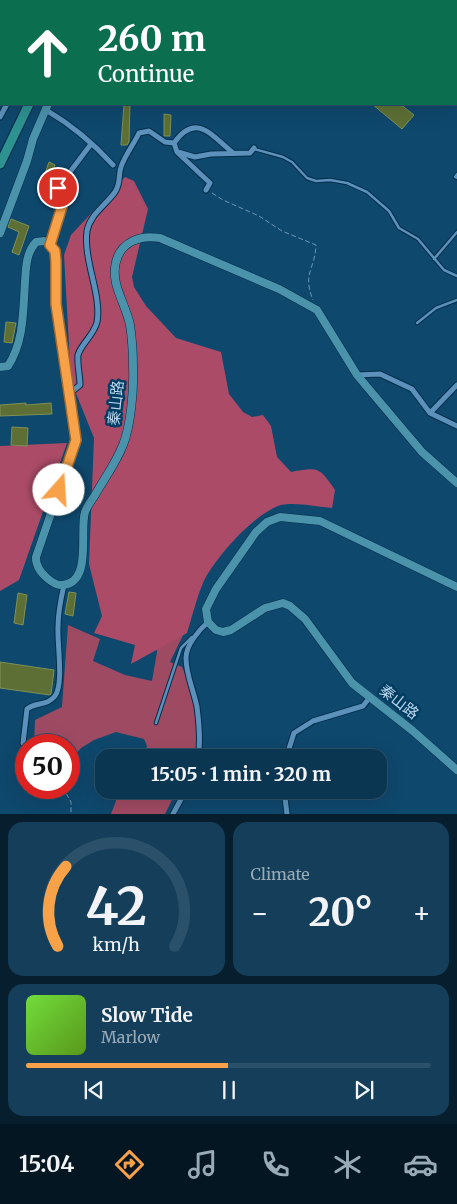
<!DOCTYPE html>
<html lang="en">
<head>
<meta charset="utf-8">
<style>
	:root { --surface:#0b3652; --page:#143e59; --text:#f1f3f6; --muted:#9aabb8; --line:#2b5069; --accent:#f7a149 }
	body { margin:0; font-family:Merriweather,"Noto Sans SC",serif; background:var(--page); color:var(--text); height:100vh; display:flex; flex-direction:column; font-size:19px; white-space:nowrap }
	* { box-sizing:border-box; margin:0 }
	p { font-size:16px; color:var(--muted) }
	.icon { flex:none; width:28px; height:28px; fill:none; stroke:currentColor; stroke-width:2; stroke-linecap:round; stroke-linejoin:round }
	.map { position:relative; height:814px; overflow:hidden }
	.panel { display:flex; flex-direction:column; gap:8px; padding:8px; background:#061e2d; flex:1 }
	.panel>* { flex:none }
	.guide { position:absolute; left:0px; top:0px; width:458px; height:105px; box-shadow:0 5px 20px #0002,0 0 0 1px var(--line); background:#0b6e4f; color:#fff; overflow:hidden }
	.speed { position:absolute; left:15px; top:734px; display:flex; gap:10px; font-size:25px; font-weight:700; text-align:center }
	.speed>* { display:grid; place-content:center; width:65px; height:65px; border-radius:50%; background:var(--surface); box-shadow:0 5px 20px #0002,0 0 0 1px var(--line); line-height:1 }
	.speed .limit { border:8px solid #d22; background:#fff; color:#111 }
	.pin { position:absolute; display:grid; place-items:center; width:42px; height:42px; color:#fff; margin:-21px; border:2px solid #fff; border-radius:50%; box-shadow:0 1px 5px #0007 }
	.me { position:absolute; width:55px; margin:-28px; rotate:19deg; stroke-linejoin:round; filter:drop-shadow(0 0 4px #0008) }
	.turn { display:flex; align-items:center; gap:18px; height:105px; padding:0 15px; font-size:22px }
	.turn .icon { width:65px; height:65px; stroke-width:2.5 }
	.turn b { display:block; font-size:35px; line-height:42px }
	.big { font-size:38px; font-weight:700; line-height:1.1 }
	.panel .widget { flex:1; display:flex; flex-direction:column; justify-content:center; gap:8px; min-width:0; padding:0 18px; border-radius:15px; background:var(--page) }
	.panel .dial { align-items:center; gap:0 }
	.dial svg { height:130px; overflow:visible; fill:none; stroke:var(--line); stroke-width:7; stroke-linecap:round; text-anchor:middle }
	.dial text { fill:var(--text); stroke:none }
	.song { display:flex; align-items:center; gap:15px }
	.cover { width:60px; height:60px; border-radius:8px; background:linear-gradient(135deg,hsl(100 70% 55%),hsl(90 70% 35%)) }
	.played { height:5px; border-radius:2px; background:linear-gradient(90deg,var(--accent) 50%,var(--line) 50%) }
	.keys { display:flex; justify-content:space-around; direction:ltr }
	.heat { display:flex; justify-content:space-between; align-items:center; font-size:28px; direction:ltr }
	.panel .tiles { flex:1; display:grid; gap:8px; grid-template-columns:1fr 1fr }
	.widget:last-child { grid-column:span 2 }
	.trip { position:absolute; left:95px; top:749px; width:292px; height:50px; border-radius:15px; background:var(--surface); box-shadow:0 5px 20px #0002,0 0 0 1px var(--line); font-weight:700; line-height:50px; text-align:center }
	.menu { display:flex; height:80px; justify-content:space-around; align-items:center; background:#041621; color:var(--muted) }
	.menu .icon { width:35px; height:35px }
	.menu .current { color:var(--accent) }
	.menu b { font-size:22px; color:var(--text) }
	.map>svg:first-child { display:block }
</style>
</head>
<body>
<div class="map">
<svg width="457" height="814" viewBox="0 0 457 814">
	<rect width="100%" height="100%" fill="#0f486d"/>
	<path fill="#9f4a63" d="M147 571 186 629 170 662 182 667 194 693 197 708 196 757H144L147 746 144 739 116 732 94 740 81 748 69 762V745H34L35 720 62 707 68 625 100 639 93 661 125 675 152 681 157 652Z
		M120 790H177L165 814H111Z"/>
	<path fill="#ac4b68" d="M125 177 134 181 148 209 132 277 134 287 146 306 176 338 221 352 229 394 243 412 252 417 263 415 271 426 277 457 291 472C319 467 319 467 335 490L332 508C318 507 291 501 278 506 253 516 221 552 207 575 199 588 192 618 187 633L131 664 135 645 94 633 102 616 89 564 94 438 71 381 64 255 71 235Z
		M67 443 19 580 0 591V446Z"/>
	<path fill="#5d6f35" stroke="#7e9156" d="M124 104H130L129 142 127 145H121Z
		M372 104H400L414 115 402 129Z
		M164 114 171 115 170 136H164Z
		M49 162 55 165 49 182 43 179Z
		M11 219 29 226 19 255 12 252 19 232 8 227Z
		M6 322 16 323 12 343 4 342Z
		M26 403V405L51 403 52 414 0 416V405Z
		M12 427 28 428 27 446 11 445Z
		M69 592 76 593 73 616 65 614Z
		M18 593 27 595 23 625 14 623Z
		M0 662 54 670 51 694 50 695 0 688Z"/>
	<g fill="none" stroke-linecap="round" stroke-linejoin="round">
		<g stroke="#022d49" stroke-width="4.5">
			<path id="service" d="M254 149 283 157 292 162 307 178 316 181 330 180 347 183 367 192 389 211 399 228 418 239 444 270 457 276
				M457 174 455 177 457 178
				M434 259 457 232
				M417 323 436 308 457 300
				M156 723 181 648 192 637"/>
		</g>
		<g stroke="#022d49" stroke-width="7">
			<path id="minor" d="M317 0 318 1
				M404 1 405 0
				M46 110C70 124 94 144 113 165
				M0 117 7 104
				M178 152 195 157 211 154 250 153 254 148
				M206 190 210 183 177 152 174 143C196 112 211 135 232 152
				M50 245 64 200 58 188 91 144
				M357 375 380 374 412 389 430 413 457 426
				M70 393 80 385C80 376 77 364 78 355 81 344 94 335 97 322 102 295 83 260 87 231 90 214 106 205 115 192 121 183 118 176 121 167 125 155 134 144 139 133L149 131 165 142 174 143
				M430 413 457 385
				M23 743 27 709C36 702 47 706 55 696 64 684 57 643 58 627 58 613 61 598 64 585
				M198 758C201 742 199 722 197 707 194 691 186 675 186 658 186 645 199 630 208 622
				M286 758 294 733 313 721 363 706 370 697
				M284 790 287 814
				M173 814 186 790"/>
		</g>
		<g stroke="#022d49" stroke-width="9">
			<path id="secondary" d="M0 233 27 161 33 139 48 104
				M0 367 8 366C24 342 23 311 25 282 26 267 26 253 36 242L44 241 50 245 55 251 56 262V303L76 440 36 557C36 559 36 562 37 564 39 572 53 586 62 585 93 583 79 531 85 512 87 506 92 500 95 495 104 479 116 463 123 445 131 425 134 388 133 366 133 353 132 338 130 325 126 304 110 284 116 262 121 241 141 235 160 238L279 289 317 310 357 375 422 452 457 483
				M457 587 320 521 280 517 267 522 256 532 216 589 206 609 208 622 216 630 223 632 231 630 265 608 283 603 290 606 305 619 352 683 413 731 457 770"/>
		</g>
		<g stroke="#022d49" stroke-width="11">
			<path id="trunk" d="M57 1 58 0
				M65 1 66 0
				M0 164 29 104"/>
		</g>
		<path stroke="#6c95b2" stroke-width="1" stroke-dasharray="5 2.5" stroke-linecap="butt" d="M212 193 223 200 259 216 282 231 316 245C315 270 302 273 313 300
			M61 788 66 793 71 802V814"/>
		<use href="#service" stroke="#5c91bb" stroke-width="2.5"/>
		<use href="#minor" stroke="#5c91bb" stroke-width="5"/>
		<use href="#secondary" stroke="#4b92ab" stroke-width="8"/>
		<use href="#trunk" stroke="#2e9290" stroke-width="9"/>
	</g>
	<g fill="none" stroke-linecap="round" stroke-linejoin="round">
		<g stroke="#a1692f" stroke-width="12">
			<path id="route" d="M58 188 64 200 50 245 55 251 56 262V304L76 440 59 490"/>
		</g>
		<use href="#route" stroke="#f7a149" stroke-width="9"/>
	</g>
	<g text-anchor="middle" stroke-width="5" stroke-linejoin="round" paint-order="stroke">
		<g font-size="15" fill="#bdd7ee" stroke="#003d62">
			<text transform="translate(116 403) rotate(-84)" y="5">秦山路</text>
			<text transform="translate(399 702) rotate(38)" y="5">秦山路</text>
		</g>
	</g>
</svg>
<div class="speed"><div class="limit">50</div></div>
<div class="pin" style="left:58px;top:188px;background:#d93025"><svg class="icon" aria-label="arrive" viewBox="0 0 24 24"><path d="M6 21V4h12l-3 4 3 4H6"/></svg></div>
<svg class="me" style="left:59px;top:490px" viewBox="-20 -20 40 40"><circle r="19" fill="#fff"/><path d="M0-13L10 11 0 6-10 11z" fill="#f7a149"/></svg>
<div class="trip">15:05 · 1 min · 320 m</div>
<div class="guide">
<div class="turn"><svg class="icon" aria-label="ahead" viewBox="0 0 24 24"><path d="M12 20V5M6 11l6-6 6 6"/></svg><div><b>260 m</b>Continue</div></div>
</div>
</div>
<section class="panel">
<div class="tiles">
<div class="widget dial"><svg viewBox="0 0 100 80">
<path d="M14 69A42 42 0 1 1 86 69"/>
<path d="M14 69A42 42 0 0 1 19 20" stroke="#f7a149"/>
<text x="50" y="56" font-size="32" font-weight="700">42</text>
<text x="50" y="72" font-size="11">km/h</text>
</svg></div>
<div class="widget"><p>Climate</p>
<div class="heat"><a>−</a><b class="big">20°</b><a>+</a></div>
</div>
<div class="widget">
<div class="song"><i class="cover"></i><div><b>Slow Tide</b><p>Marlow</p></div></div>
<div class="played"></div>
<div class="keys"><svg class="icon" aria-label="previous" viewBox="0 0 24 24"><path d="M18 5L8 12l10 7zM5 5v14"/></svg><svg class="icon" aria-label="pause" viewBox="0 0 24 24"><path d="M8 5v14M16 5v14"/></svg><svg class="icon" aria-label="next" viewBox="0 0 24 24"><path d="M6 5l10 7-10 7zM19 5v14"/></svg></div>
</div>
</div>
</section>
<nav class="menu">
<b>15:04</b>
<svg class="icon current" aria-label="directions" viewBox="0 0 24 24"><path d="M12 3l9 9-9 9-9-9zM9 14v-3h6M13 9l2 2-2 2"/></svg>
<svg class="icon" aria-label="music" viewBox="0 0 24 24"><path d="M9 18V5l10-2v13"/><circle cx="6" cy="18" r="3"/><circle cx="16" cy="16" r="3"/></svg>
<svg class="icon" aria-label="phone" viewBox="0 0 24 24"><path d="M5 4h4l2 5-3 2q2 4 5 5l2-3 5 2v4C11 20 4 13 5 4z"/></svg>
<svg class="icon" aria-label="climate" viewBox="0 0 24 24"><path d="M12 3v18M4 7l16 10M4 17L20 7"/></svg>
<svg class="icon" aria-label="car" viewBox="0 0 24 24"><path d="M5 17H2v-5l4-1 3-4h7l3 4 3 1v5h-3M9 17h6M6 11h13"/><circle cx="7" cy="17" r="2"/><circle cx="17" cy="17" r="2"/></svg>
</nav>
</body>
</html>
